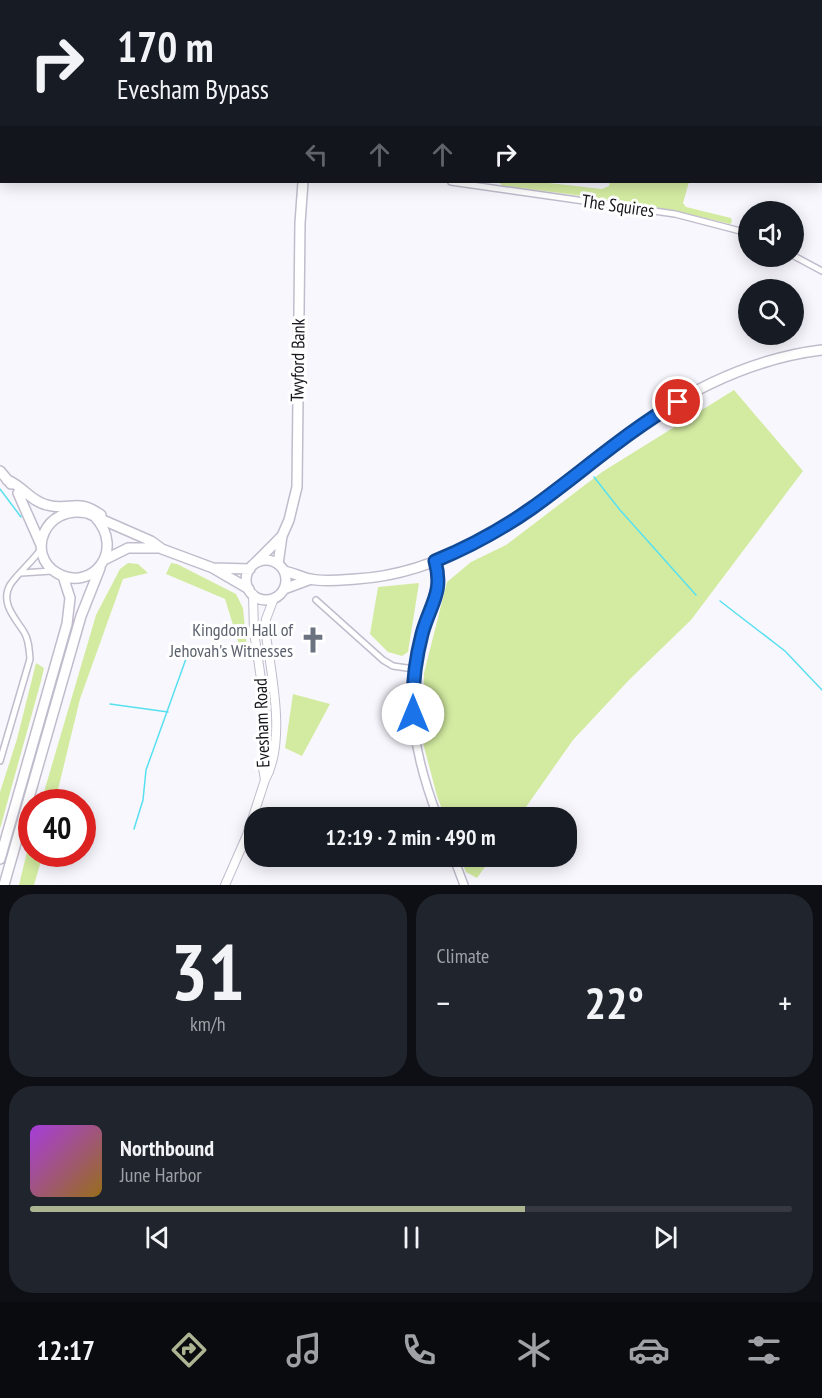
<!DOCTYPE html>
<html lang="en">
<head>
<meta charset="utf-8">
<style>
	:root { --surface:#171b24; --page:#20242c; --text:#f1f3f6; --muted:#9ea1a6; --line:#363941; --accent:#abb592 }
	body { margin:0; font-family:"PT Sans Narrow",sans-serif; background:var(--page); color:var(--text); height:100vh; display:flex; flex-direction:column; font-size:22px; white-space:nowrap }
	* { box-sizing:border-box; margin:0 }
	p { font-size:20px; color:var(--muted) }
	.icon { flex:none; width:33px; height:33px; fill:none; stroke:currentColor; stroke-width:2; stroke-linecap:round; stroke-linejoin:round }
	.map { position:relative; height:885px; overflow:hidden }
	.panel { display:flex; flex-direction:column; gap:9px; padding:9px; background:#0d0f14; flex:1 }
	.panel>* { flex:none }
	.top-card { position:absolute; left:0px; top:0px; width:822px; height:183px; box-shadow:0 3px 15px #0003; background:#171b24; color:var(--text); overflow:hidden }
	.fabs { position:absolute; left:738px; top:201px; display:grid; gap:12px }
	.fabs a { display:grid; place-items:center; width:66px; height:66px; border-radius:50%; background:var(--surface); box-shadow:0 3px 15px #0003; font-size:30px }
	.speed { position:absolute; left:18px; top:789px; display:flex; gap:12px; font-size:30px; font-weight:700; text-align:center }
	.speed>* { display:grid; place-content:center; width:78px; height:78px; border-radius:50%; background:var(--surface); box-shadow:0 3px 15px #0003; line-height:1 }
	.speed .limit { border:9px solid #d22; background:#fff; color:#111 }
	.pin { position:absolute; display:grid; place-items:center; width:51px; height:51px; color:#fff; margin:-26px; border:3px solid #fff; border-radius:50%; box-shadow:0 2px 6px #0007 }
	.me { position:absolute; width:66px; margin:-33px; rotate:0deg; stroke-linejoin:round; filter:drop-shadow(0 0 4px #0008) }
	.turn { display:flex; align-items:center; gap:21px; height:126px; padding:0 18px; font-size:27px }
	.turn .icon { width:78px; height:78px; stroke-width:2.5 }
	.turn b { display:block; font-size:42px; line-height:51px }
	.lanes { display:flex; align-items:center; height:57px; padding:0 18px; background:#0003; justify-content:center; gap:30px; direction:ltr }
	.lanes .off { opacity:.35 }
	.big { font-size:45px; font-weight:800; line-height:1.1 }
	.panel .tile { flex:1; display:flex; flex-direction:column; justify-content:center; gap:9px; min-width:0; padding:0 21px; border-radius:24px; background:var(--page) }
	.panel .dial { align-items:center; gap:0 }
	.dial b { font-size:78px; line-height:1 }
	.song { display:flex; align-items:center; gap:18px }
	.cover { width:72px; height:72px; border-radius:9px; background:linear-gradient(135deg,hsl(280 70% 55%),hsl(40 70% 35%)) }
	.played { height:6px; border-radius:3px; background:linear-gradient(90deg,var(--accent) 65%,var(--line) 65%) }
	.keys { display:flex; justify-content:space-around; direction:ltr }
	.heat { display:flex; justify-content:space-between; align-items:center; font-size:33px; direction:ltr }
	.panel .tiles { flex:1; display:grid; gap:9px; grid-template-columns:1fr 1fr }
	.tile:last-child { grid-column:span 2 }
	.trip { position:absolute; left:244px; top:807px; width:333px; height:60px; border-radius:24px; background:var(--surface); box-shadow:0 3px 15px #0003; font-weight:800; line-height:60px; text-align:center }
	.tab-bar { display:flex; height:96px; justify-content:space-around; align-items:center; background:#090b0e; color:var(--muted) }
	.tab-bar .icon { width:42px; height:42px }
	.tab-bar .current { color:var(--accent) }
	.tab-bar b { font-size:27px; color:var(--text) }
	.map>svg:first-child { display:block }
</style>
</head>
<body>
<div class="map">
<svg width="822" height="885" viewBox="0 0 822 885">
	<rect width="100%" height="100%" fill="#f9f7fe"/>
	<path fill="#d3eba1" d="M498 182H540L602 189 609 186 610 182H689L683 203 686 207 731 218 732 222 730 224C655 205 580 195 503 186Z
		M734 390 803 471 691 620 630 679 573 740 519 817H445L437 796 423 743 424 673 447 582 471 562 506 545 602 472Z
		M128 563 138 564 148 573 123 579 80 699 55 802H41L96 615 120 569Z
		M171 563 177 564 236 594 243 608 248 659 242 654 225 599 166 574Z
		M419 583 408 652 402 656 388 652 370 634 378 587Z
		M36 663 44 668 41 681 0 829V792L17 739Z
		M293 694 330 704 302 756 285 748Z
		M31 835 32 854H43L34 885H19Z
		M460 857H492L477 878 466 872Z"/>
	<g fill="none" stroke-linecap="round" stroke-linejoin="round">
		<path stroke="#57e0f0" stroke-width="1.5" d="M452 2V1
			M594 477 620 510 696 595
			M0 489 21 517
			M720 601 785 651 822 690
			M110 704 168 712
			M134 829 143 800 146 770 187 656"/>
		<g stroke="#c1bccc" stroke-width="8">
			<path id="minor" d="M451 182 675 214 748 233
				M794 256 822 271
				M21 573 52 571
				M316 600 383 660 393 666 414 669
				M0 761 30 659C29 649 29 640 24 632 15 618 0 603 10 585 17 574 32 562 41 549"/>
		</g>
		<g stroke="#c1bccc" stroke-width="10">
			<path id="tertiary" d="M435 561C437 570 441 579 439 588 437 597 432 606 429 614 423 632 417 650 414 668 406 718 420 771 438 818
				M453 856 464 885"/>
		</g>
		<g stroke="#c1bccc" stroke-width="10">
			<path id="secondary" d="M253 594 254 632 264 699 265 733 263 768 265 780
				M225 885 247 835 265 780C287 741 271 672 265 629L266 619 274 598"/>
		</g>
		<g stroke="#c1bccc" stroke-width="12">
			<path id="primary" d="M318 2V0
				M255 563 281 537
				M278 564 282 536 289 520 297 487 300 223 303 182"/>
		</g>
		<g stroke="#c1bccc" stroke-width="12">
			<path id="trunk" d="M0 471 11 484
				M7 480C22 485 30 501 47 505 71 512 75 497 101 515
				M18 493 41 545
				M95 517C126 550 92 593 57 573 25 554 45 504 87 513L151 541 162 549 213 568 249 589
				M106 559 128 548H160
				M246 580a20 20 0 1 1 40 0a20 20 0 1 1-40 0Z
				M213 568 250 569
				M284 571C293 573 302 577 310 579 324 582 341 580 356 579 478 572 562 476 658 413 708 381 763 357 822 350
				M284 589 311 579
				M0 859 67 624 70 598 63 576
				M4 885 81 616 100 568"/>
		</g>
		<use href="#minor" stroke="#fff" stroke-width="5"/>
		<use href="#tertiary" stroke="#fff" stroke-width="7"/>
		<use href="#secondary" stroke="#fff" stroke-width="8"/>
		<use href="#primary" stroke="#fff" stroke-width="9"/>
		<use href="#trunk" stroke="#fff" stroke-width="9"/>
	</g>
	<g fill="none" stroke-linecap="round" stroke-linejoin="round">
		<g stroke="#114b97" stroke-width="15">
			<path id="route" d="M413 714C412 686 415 661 422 634 430 604 444 593 435 561 469 547 502 529 532 508 581 473 626 432 678 402"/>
		</g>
		<use href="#route" stroke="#1a73e8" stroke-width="10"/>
	</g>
	<defs>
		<g id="church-bare" transform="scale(2.07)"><path d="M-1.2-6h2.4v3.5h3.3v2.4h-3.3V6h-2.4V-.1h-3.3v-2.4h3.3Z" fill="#6b7280" stroke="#fff" stroke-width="2.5" paint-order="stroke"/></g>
	</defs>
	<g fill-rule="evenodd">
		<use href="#church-bare" x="313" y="640"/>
	</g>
	<g text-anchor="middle" stroke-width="6" stroke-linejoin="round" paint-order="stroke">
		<g font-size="18" fill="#17151b" stroke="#fff">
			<text transform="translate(618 206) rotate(8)" y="6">The Squires</text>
			<text transform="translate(298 360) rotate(-89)" y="6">Twyford Bank</text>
			<text transform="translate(262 723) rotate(-92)" y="6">Evesham Road</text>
		</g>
		<g font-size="18" fill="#5b616d" stroke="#fff" text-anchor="end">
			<text x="293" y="636">Kingdom Hall of<tspan x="293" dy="21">Jehovah's Witnesses</tspan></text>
		</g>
	</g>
</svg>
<div class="fabs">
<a><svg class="icon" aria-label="sound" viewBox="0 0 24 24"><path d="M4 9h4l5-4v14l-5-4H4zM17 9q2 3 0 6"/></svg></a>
<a><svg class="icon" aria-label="search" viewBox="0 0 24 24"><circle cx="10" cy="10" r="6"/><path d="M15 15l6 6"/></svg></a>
</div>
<div class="speed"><div class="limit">40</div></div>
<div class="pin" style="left:678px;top:402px;background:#d93025"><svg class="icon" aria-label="arrive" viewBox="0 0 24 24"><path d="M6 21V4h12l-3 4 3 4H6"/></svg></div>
<svg class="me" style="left:413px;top:714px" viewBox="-20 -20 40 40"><circle r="19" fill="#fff"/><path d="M0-13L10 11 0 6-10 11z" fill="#1a73e8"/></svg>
<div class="trip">12:19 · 2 min · 490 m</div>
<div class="top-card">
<div class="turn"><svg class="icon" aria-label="right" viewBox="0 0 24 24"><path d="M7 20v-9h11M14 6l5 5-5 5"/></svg><div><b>170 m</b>Evesham Bypass</div></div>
<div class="lanes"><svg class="icon off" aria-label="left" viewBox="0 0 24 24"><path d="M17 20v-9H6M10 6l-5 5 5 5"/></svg><svg class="icon off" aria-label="ahead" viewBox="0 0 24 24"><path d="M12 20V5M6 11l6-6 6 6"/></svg><svg class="icon off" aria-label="ahead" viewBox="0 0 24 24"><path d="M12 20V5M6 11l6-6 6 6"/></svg><svg class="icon" aria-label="right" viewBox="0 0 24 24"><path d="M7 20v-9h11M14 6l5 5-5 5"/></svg></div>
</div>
</div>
<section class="panel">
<div class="tiles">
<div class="tile dial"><b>31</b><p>km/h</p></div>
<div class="tile"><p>Climate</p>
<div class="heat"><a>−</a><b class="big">22°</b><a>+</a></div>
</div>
<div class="tile">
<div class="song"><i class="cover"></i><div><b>Northbound</b><p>June Harbor</p></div></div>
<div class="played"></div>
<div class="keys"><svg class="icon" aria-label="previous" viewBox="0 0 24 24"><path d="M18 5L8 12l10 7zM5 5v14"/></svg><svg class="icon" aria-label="pause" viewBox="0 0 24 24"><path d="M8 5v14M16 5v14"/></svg><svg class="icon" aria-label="next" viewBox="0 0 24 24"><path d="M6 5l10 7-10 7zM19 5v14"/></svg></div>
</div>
</div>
</section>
<nav class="tab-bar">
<b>12:17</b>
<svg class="icon current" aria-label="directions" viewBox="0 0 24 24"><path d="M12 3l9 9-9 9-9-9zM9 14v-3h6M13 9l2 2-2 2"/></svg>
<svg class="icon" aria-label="music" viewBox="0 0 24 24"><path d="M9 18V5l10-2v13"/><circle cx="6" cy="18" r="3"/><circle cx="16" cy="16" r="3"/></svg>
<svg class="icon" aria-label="phone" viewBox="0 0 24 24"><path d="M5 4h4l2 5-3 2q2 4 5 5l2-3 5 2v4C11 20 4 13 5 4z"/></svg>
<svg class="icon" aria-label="climate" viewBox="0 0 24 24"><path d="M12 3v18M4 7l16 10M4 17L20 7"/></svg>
<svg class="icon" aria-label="car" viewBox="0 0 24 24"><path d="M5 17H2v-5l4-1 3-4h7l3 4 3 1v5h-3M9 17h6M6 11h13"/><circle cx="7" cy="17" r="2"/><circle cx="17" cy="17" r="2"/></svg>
<svg class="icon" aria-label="filters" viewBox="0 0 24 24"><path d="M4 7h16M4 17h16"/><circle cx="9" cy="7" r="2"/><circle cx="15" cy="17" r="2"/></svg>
</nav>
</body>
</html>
